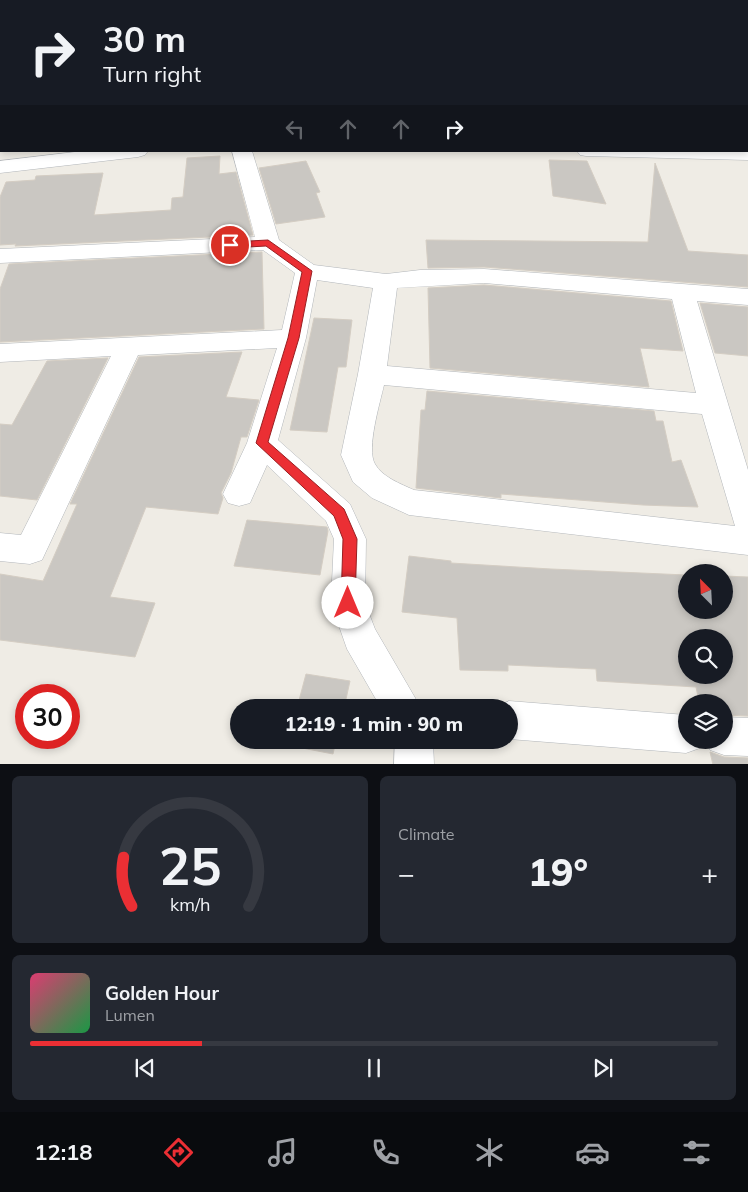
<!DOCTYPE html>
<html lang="en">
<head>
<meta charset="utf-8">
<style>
	:root { --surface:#171b24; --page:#242831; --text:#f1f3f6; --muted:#9ea1a6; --line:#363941; --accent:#eb2f34 }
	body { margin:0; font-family:Mulish,sans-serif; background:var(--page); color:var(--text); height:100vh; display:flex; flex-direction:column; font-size:19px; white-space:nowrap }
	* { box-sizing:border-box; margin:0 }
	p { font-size:16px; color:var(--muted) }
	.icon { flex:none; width:28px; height:28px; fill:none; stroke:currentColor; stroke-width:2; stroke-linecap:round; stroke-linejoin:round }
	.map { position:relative; height:764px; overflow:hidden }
	.details { display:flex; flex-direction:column; gap:12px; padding:12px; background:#0d0f14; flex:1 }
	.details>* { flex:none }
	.top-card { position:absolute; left:0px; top:0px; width:749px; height:152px; box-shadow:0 2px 8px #0003; background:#171b24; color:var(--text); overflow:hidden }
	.needle { width:32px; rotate:336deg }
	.fabs { position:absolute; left:678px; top:564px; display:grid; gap:10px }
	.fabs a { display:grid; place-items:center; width:55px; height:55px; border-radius:50%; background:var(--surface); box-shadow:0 2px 8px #0003; font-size:25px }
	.speed { position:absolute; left:15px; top:684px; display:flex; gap:10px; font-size:25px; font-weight:700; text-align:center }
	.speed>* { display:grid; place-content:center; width:65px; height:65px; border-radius:50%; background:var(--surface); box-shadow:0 2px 8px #0003; line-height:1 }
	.speed .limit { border:8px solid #d22; background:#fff; color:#111 }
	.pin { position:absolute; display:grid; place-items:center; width:42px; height:42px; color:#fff; margin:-21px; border:2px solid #fff; border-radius:50%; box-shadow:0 1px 5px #0007 }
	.me { position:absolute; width:55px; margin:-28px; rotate:0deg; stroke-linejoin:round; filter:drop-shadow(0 0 4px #0008) }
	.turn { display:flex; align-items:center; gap:18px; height:105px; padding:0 20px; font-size:22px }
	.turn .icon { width:65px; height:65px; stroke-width:2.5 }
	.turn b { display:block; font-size:35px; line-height:42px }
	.lanes { display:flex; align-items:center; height:48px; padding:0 20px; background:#0003; justify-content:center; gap:25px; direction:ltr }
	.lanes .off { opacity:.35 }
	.big { font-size:38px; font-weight:800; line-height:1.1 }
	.details .widget { flex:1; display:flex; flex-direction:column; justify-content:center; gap:8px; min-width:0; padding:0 18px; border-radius:8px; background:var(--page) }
	.details .dial { align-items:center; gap:0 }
	.dial svg { height:130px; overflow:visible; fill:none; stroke:var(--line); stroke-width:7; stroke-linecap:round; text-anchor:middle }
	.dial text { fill:var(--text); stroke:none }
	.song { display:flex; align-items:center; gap:15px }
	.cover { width:60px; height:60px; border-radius:8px; background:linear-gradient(135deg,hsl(340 70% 55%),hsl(140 70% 35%)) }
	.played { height:5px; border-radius:2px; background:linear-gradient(90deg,var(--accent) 25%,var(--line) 25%) }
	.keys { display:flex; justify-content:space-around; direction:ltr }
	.heat { display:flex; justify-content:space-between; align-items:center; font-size:28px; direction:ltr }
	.details .tiles { flex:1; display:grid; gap:12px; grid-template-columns:1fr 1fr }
	.widget:last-child { grid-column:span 2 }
	.trip { position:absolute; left:230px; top:699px; width:288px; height:50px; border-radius:25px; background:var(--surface); box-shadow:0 2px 8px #0003; font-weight:800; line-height:50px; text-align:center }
	.menu { display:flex; height:80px; justify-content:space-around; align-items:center; background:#090b0e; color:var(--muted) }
	.menu .icon { width:35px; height:35px }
	.menu .on { color:var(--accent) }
	.menu b { font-size:22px; color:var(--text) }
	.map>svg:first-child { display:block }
</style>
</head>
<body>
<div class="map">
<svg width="748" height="765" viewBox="0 0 748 765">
	<rect width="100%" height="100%" fill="#efece5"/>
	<path fill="#cac7c2" stroke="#d4cdc3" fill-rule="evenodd" d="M220 156 219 174 236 172 253 235 15 246 16 244 0 245V197L6 182 35 180 36 176 103 173 94 215 171 210 172 198 183 197 187 158Z
		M549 160 587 161 606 204 553 196Z
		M306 161 320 192 316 193 325 217 276 224 259 168Z
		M655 163 688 251 748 255V287L484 267 428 268 426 240 648 242Z
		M262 252 264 329 0 342V289L9 264Z
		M484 285 671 301 683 351 640 348 649 387 430 368 428 288Z
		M700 303 748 307V356L715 353Z
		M314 318 352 320 346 367H338L327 432 290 430Z
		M242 352 226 397 259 400 247 437H241L231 473 221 493 223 498 218 514 146 507 110 597 155 603 135 657 0 640V574L43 581 77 504H70L139 357Z
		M108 358 37 500 0 496V424L12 425 47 361Z
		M427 391 654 411 656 421H663L672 462 681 460 698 507 643 505 501 494V498L416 488 421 410H425Z
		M247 520 327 527 328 531 320 575 234 566Z
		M409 556 451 561V563L551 569 686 575V610H724V576L748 577V716L724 715V702H699L696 687 597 681 596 669 508 665V671L460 670 457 618 402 612ZM686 638H724V675H686Z
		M306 674 350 681 344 708H297Z
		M288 740H336L333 754 287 745Z
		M710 752 724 757 748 758V765H713Z"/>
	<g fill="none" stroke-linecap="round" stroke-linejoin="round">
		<g stroke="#b2b6ba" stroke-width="1">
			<path id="lane" d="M748 150V160L586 156 580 155 577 151Z"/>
		</g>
		<g stroke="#b2b6ba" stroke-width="1">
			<path id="street" d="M125 0H141V1H126Z
				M222 0H238V1H223Z
				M326 0H342V1H327Z
				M0 2H1V12H0Z
				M0 49H1V59H0Z
				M0 97H1V109H0Z
				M83 151H148L145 155 138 157 0 173V161Z
				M232 151H252L279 240 314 265 386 274 420 270 484 269 748 289V305L697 301 748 470V555L409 515 372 498 353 482 341 455 358 374 373 288 317 280 306 338 278 440 350 504 366 539 365 603 375 629 421 708H381L347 649 331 603 334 539 326 521 267 465 250 503 239 506 228 503 223 494 247 443 277 348 138 355 42 560 30 564 0 561V533L21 535 111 356 0 362V344L282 330 295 273 263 250 0 263V249L255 237ZM484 283 672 299 696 393 387 366 397 288ZM384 385 702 414 735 526 414 490C401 484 382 477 375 464 366 449 380 403 384 385Z
				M509 701 686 715V740H703L700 748 686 753 509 739V708H495Z
				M724 717 748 718V756L724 755 710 750 706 740H724Z
				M395 740H433L434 765H394Z"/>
		</g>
		<use href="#lane" fill="#fff" fill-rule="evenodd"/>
		<use href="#street" fill="#fff" fill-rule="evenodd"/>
	</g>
	<path fill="#eb2f34" stroke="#991f22" d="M268 240 312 271 299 338 268 442 344 509 357 539 355 603 353 607 348 609 343 607 341 603 343 539 334 516 256 443 288 338 302 272 266 246 230 248 225 245 230 242Z"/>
</svg>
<div class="fabs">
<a><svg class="needle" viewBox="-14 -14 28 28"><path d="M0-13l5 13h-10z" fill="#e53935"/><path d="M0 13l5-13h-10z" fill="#9ea1a6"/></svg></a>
<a><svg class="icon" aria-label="search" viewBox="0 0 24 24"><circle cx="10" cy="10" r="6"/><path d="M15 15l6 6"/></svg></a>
<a><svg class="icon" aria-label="layers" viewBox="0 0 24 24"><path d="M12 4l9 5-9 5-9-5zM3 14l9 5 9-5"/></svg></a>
</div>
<div class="speed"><div class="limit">30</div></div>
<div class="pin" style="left:230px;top:245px;background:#d93025"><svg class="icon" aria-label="arrive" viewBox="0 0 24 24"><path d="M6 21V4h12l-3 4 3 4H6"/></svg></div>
<svg class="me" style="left:348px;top:603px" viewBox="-20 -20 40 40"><circle r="19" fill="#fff"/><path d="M0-13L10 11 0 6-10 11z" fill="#eb2f34"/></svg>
<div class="trip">12:19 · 1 min · 90 m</div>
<div class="top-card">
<div class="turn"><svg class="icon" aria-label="right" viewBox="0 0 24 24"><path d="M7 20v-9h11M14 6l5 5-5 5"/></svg><div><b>30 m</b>Turn right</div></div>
<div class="lanes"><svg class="icon off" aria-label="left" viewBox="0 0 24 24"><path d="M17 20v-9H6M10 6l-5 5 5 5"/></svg><svg class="icon off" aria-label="ahead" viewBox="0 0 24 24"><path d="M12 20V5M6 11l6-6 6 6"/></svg><svg class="icon off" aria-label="ahead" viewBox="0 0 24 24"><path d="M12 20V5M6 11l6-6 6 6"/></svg><svg class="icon" aria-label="right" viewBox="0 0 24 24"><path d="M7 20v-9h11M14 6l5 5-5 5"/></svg></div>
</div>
</div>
<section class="details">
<div class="tiles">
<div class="widget dial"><svg viewBox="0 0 100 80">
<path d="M14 69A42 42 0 1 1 86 69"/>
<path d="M14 69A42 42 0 0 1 9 39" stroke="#eb2f34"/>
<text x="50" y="56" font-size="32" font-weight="700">25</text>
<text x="50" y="72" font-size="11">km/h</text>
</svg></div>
<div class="widget"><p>Climate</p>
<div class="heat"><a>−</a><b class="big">19°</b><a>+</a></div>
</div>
<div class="widget">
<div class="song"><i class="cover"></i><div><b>Golden Hour</b><p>Lumen</p></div></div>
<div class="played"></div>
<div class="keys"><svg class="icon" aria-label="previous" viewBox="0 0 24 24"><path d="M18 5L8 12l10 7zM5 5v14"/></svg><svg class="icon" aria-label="pause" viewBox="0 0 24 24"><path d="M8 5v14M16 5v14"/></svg><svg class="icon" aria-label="next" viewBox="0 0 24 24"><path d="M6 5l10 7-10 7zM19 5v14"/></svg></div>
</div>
</div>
</section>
<nav class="menu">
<b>12:18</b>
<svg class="icon on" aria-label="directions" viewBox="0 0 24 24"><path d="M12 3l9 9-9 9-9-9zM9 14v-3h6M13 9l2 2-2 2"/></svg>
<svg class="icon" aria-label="music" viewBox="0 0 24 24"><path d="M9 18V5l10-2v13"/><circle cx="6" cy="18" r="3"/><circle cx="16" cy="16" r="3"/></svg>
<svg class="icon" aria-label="phone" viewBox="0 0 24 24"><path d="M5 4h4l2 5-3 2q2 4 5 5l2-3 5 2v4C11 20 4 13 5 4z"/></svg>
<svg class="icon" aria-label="climate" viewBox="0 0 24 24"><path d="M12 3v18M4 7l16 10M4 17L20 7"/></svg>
<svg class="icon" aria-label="car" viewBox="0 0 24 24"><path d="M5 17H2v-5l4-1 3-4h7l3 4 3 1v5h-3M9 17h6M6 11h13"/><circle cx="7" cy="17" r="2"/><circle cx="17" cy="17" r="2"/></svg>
<svg class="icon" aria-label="filters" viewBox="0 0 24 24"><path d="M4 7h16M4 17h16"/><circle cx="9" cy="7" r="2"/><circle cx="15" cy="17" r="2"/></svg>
</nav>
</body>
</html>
